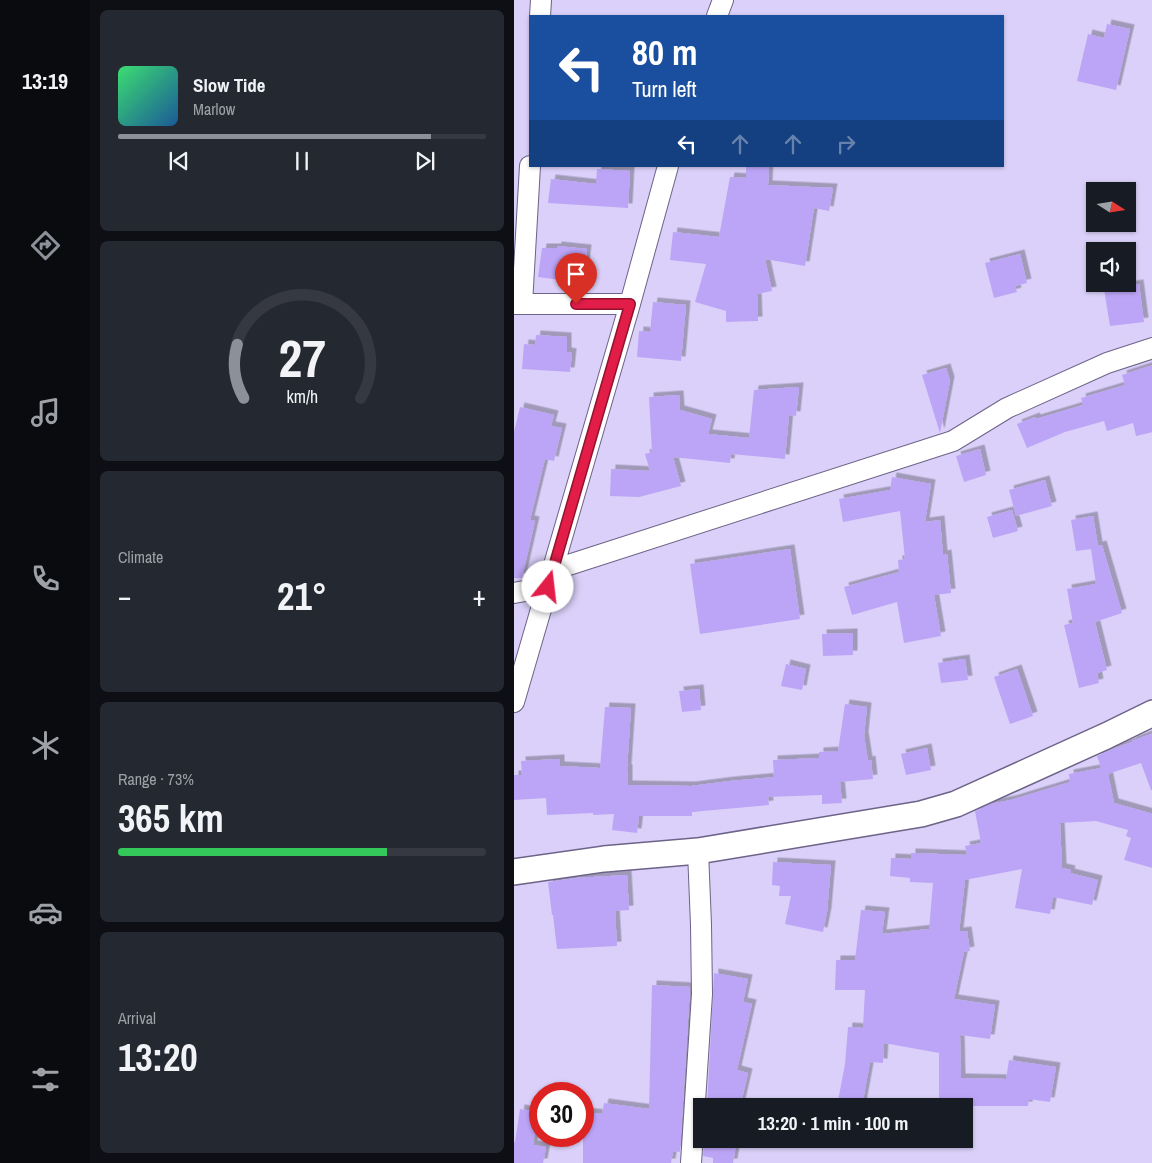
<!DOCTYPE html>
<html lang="en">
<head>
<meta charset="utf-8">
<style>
	:root { --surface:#171b24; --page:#242831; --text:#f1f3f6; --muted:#9ea1a6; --line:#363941; --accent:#8c9099 }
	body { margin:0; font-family:"Archivo Narrow",sans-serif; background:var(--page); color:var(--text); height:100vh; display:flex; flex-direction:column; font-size:19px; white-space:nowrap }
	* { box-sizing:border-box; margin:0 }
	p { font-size:16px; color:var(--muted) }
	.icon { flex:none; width:28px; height:28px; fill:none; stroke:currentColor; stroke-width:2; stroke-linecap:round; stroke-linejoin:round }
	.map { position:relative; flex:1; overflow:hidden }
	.sheet { display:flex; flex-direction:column; gap:10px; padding:10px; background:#0d0f14; width:424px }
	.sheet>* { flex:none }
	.hud { position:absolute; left:15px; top:15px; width:475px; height:152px; border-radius:0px; box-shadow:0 1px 4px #0004; background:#1a4fa0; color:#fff; overflow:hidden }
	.needle { width:32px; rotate:102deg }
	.buttons { position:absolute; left:572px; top:182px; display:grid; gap:10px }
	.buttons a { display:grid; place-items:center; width:50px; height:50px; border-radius:0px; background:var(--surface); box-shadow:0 1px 4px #0004; font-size:25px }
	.speed { position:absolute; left:15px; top:1082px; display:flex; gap:10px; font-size:25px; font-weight:700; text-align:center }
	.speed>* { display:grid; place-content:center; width:65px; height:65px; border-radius:50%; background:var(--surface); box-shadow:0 1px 4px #0004; line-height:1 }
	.speed .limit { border:8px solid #d22; background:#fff; color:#111 }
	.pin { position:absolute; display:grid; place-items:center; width:42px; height:42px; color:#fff; margin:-51px -21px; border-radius:50% 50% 50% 0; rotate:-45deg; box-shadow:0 0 5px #0007 }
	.pin .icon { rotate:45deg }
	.me { position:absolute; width:55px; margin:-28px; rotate:16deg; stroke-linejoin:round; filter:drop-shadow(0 0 4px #0008) }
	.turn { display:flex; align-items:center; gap:18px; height:105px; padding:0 20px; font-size:22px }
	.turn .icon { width:65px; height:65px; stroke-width:2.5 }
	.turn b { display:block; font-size:35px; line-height:42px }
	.lanes { display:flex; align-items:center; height:48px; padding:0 20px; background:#0003; justify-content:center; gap:25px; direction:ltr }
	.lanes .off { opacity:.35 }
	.big { font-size:38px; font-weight:800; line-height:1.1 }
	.sheet .widget { flex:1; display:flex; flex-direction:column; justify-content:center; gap:8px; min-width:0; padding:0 18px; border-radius:8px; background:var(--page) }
	.sheet .dial { align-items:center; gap:0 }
	.dial svg { height:130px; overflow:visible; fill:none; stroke:var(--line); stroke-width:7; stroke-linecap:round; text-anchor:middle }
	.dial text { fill:var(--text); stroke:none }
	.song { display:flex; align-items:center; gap:15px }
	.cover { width:60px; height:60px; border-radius:8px; background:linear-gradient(135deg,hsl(140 70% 55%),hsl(210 70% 35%)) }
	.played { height:5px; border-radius:2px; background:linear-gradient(90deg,var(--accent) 85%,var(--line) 85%) }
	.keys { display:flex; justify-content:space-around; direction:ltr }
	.heat { display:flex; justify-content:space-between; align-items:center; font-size:28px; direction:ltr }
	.charge { height:8px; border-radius:4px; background:linear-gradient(90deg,#34c759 73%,var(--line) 0) }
	.trip { position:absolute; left:179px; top:1098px; width:280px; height:50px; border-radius:0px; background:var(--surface); box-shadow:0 1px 4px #0004; font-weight:800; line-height:50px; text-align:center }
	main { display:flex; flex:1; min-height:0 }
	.tab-bar { display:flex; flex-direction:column; width:90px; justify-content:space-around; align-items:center; background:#090b0e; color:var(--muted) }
	.tab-bar .icon { width:35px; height:35px }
	.tab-bar .active { color:var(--accent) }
	.tab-bar b { font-size:22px; color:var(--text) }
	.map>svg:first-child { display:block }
</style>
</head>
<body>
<main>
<nav class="tab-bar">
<b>13:19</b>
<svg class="icon active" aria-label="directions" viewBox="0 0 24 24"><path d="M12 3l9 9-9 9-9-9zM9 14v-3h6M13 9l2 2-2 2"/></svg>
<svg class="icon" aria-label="music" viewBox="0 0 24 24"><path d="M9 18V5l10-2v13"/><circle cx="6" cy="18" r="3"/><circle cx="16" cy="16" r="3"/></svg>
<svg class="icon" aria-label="phone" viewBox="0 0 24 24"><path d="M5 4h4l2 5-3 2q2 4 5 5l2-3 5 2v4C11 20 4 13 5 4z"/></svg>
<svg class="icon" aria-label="climate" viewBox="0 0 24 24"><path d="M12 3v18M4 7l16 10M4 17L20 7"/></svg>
<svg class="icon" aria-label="car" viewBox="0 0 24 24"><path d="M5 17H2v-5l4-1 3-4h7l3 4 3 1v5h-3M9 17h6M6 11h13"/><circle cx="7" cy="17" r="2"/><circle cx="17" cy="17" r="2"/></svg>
<svg class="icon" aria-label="filters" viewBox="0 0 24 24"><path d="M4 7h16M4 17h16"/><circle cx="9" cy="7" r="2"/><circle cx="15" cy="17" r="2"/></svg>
</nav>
<section class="sheet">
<div class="widget">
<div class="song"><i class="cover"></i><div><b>Slow Tide</b><p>Marlow</p></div></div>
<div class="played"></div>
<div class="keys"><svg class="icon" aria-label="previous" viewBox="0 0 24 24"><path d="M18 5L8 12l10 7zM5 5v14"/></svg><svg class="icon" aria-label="pause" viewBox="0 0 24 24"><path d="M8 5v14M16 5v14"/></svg><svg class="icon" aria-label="next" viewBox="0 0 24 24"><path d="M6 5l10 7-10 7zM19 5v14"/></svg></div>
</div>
<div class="widget dial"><svg viewBox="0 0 100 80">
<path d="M14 69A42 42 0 1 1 86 69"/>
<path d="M14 69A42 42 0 0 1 10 36" stroke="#8c9099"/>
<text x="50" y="56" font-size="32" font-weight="700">27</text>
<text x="50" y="72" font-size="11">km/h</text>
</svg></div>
<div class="widget"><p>Climate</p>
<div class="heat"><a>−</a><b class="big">21°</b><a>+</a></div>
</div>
<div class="widget"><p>Range · 73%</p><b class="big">365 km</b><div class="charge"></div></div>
<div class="widget"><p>Arrival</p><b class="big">13:20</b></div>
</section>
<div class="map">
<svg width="639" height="1163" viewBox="0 0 639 1163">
	<defs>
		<filter id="shadow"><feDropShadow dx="4.5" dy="-4.5" stdDeviation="0" flood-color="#0004"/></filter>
	</defs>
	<rect width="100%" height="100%" fill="#dad0f9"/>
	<path fill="#bca5f6" filter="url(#shadow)" d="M593 24 616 29 602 90 563 81 574 34 590 38Z
		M232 166H255L254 185 319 188 315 211 300 208 291 266 251 259 258 291 243 294 244 321 212 322V311L181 302 192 264 156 260 159 232 205 237 216 177 232 178Z
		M83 169 116 171 114 208 34 203 37 179 82 184Z
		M43 246 73 249 69 283 24 277 28 248H43Z
		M506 254 513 283 501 286 503 292 480 298 471 263Z
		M625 284 630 322 596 326 590 289Z
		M139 302 172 305 167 361 123 357 125 331 136 332Z
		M22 335 53 337V352L58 353 56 372 8 369 10 344 21 345Z
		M639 365V432L622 436 619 423 593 431 590 421 551 432 513 448 503 424 521 417 522 419 569 405 567 398 611 385 608 375Z
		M432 368 436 381 426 433 408 375Z
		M285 387 282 416 275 415 271 459 217 454 216 463 159 457 167 486 125 497 96 496 97 469 136 471 131 454 138 452 135 397 165 395 166 410 198 419 194 434 235 438 240 390Z
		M6 407 40 415 37 426 48 428 40 461 31 459 16 520 21 521 8 578H0V432Z
		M466 449 472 475 450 482 442 456Z
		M378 477 417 484 411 522 426 520 429 555 433 554 437 593 420 595 427 636 390 643 383 602 338 615 330 587 385 572 384 560 391 559 386 511 329 522 325 499 376 490Z
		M531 480 538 506 502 516 495 490Z
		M498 510 504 531 479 538 473 517Z
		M579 516 584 546 588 545 608 613 581 622 593 670 583 673 585 683 565 688 550 625 559 623 553 589 582 584 577 549 562 551 557 520Z
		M276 549 286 619 186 634 176 564Z
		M339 633V655L309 656 308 634Z
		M451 659 454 680 427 683 424 663Z
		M272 664 292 669 288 690 267 686Z
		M503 669 519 716 496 724 480 677Z
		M185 689 187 710 168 712 165 691Z
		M331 704 353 707 350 736 354 761 357 760 359 779 326 782 328 803 308 804V795L254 797 255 805 178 812V816H125L123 833 98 830 100 814 79 815V813L33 815 32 798 0 800V775H8L7 761 46 759V766L86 768 91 707 117 708 113 769H114V785L177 786 216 781 260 777 259 760 305 758V752L324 751Z
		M639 733V790H637L627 763 594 774 600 803 639 814V868L610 860 617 838 612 836 614 830 582 821 546 823 548 868 557 870 556 873 584 880 578 905 539 897 536 914 501 908 508 869 451 880 445 932 453 931 456 951 450 952 440 999 481 1005 476 1039 446 1035 447 1078 492 1079 495 1060 542 1067 536 1102 515 1099 514 1106H425V1053L370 1043 369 1063 356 1062 348 1106H323L331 1064 334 1027 349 1028 351 990H321L322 960H341L347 910 371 912 368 934 415 929 419 883 396 882V878L376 876 377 858 397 859V853L453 855 451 846 467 843 461 811 476 804 497 800 556 782 555 774 587 768 583 756 601 748 618 742V741Z
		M413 748 417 770 392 775 387 754Z
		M259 862 317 865 313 912 309 932 271 924 277 896H265L266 886 258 885Z
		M113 875 115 910 101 911 103 946 43 949 39 915H38L34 882 62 878Z
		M200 973 234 979 229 1002 238 1004 223 1070 234 1073 227 1103 229 1104 228 1106H193Z
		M138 985 176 987 166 1152 159 1151 157 1163H69V1112L88 1114 90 1103 135 1109Z
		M6 1109 24 1112 19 1145 32 1147 29 1163H0V1142H1Z
		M190 1139H223L219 1163H199V1158L189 1156Z"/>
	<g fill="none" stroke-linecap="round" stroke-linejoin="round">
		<g stroke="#6d6387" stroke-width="22">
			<path id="minor" d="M26 16 27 0
				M203 16 209 0
				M0 304H116
				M8 304 16 166
				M39 570 439 441 493 408 593 363 639 348
				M0 593 34 587
				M0 702 116 304 154 166
				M177 1163 188 994 187 925 184 851"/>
		</g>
		<g stroke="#6d6387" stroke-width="28">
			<path id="tertiary" d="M0 872 90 859 184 851 407 814 442 804 592 736 639 713"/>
		</g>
		<use href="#minor" stroke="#fff" stroke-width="20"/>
		<use href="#tertiary" stroke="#fff" stroke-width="25"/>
	</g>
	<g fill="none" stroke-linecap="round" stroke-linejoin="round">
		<g stroke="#92132f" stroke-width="12">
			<path id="route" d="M34 587 116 304H62"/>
		</g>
		<use href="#route" stroke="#e11d48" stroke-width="9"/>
	</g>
</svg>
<div class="buttons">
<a><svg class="needle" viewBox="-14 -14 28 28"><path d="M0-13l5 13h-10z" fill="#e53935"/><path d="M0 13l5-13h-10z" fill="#9ea1a6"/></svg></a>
<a><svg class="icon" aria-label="sound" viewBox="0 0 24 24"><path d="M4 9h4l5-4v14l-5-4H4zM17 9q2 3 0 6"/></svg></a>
</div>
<div class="speed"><div class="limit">30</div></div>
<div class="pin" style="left:62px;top:304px;background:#d93025"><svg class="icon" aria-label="arrive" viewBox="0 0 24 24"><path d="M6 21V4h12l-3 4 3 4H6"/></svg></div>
<svg class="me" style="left:34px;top:587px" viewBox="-20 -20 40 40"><circle r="19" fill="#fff"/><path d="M0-13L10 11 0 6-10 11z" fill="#e11d48"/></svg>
<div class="trip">13:20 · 1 min · 100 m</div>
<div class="hud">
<div class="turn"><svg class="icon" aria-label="left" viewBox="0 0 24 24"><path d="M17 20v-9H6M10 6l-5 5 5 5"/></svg><div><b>80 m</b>Turn left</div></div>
<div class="lanes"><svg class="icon" aria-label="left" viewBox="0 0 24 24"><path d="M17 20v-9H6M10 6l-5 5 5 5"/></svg><svg class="icon off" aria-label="ahead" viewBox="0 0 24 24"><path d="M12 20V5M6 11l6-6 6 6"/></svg><svg class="icon off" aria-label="ahead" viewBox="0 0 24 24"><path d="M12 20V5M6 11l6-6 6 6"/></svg><svg class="icon off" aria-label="right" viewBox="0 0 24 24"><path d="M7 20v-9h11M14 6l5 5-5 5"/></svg></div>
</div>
</div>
</main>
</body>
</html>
